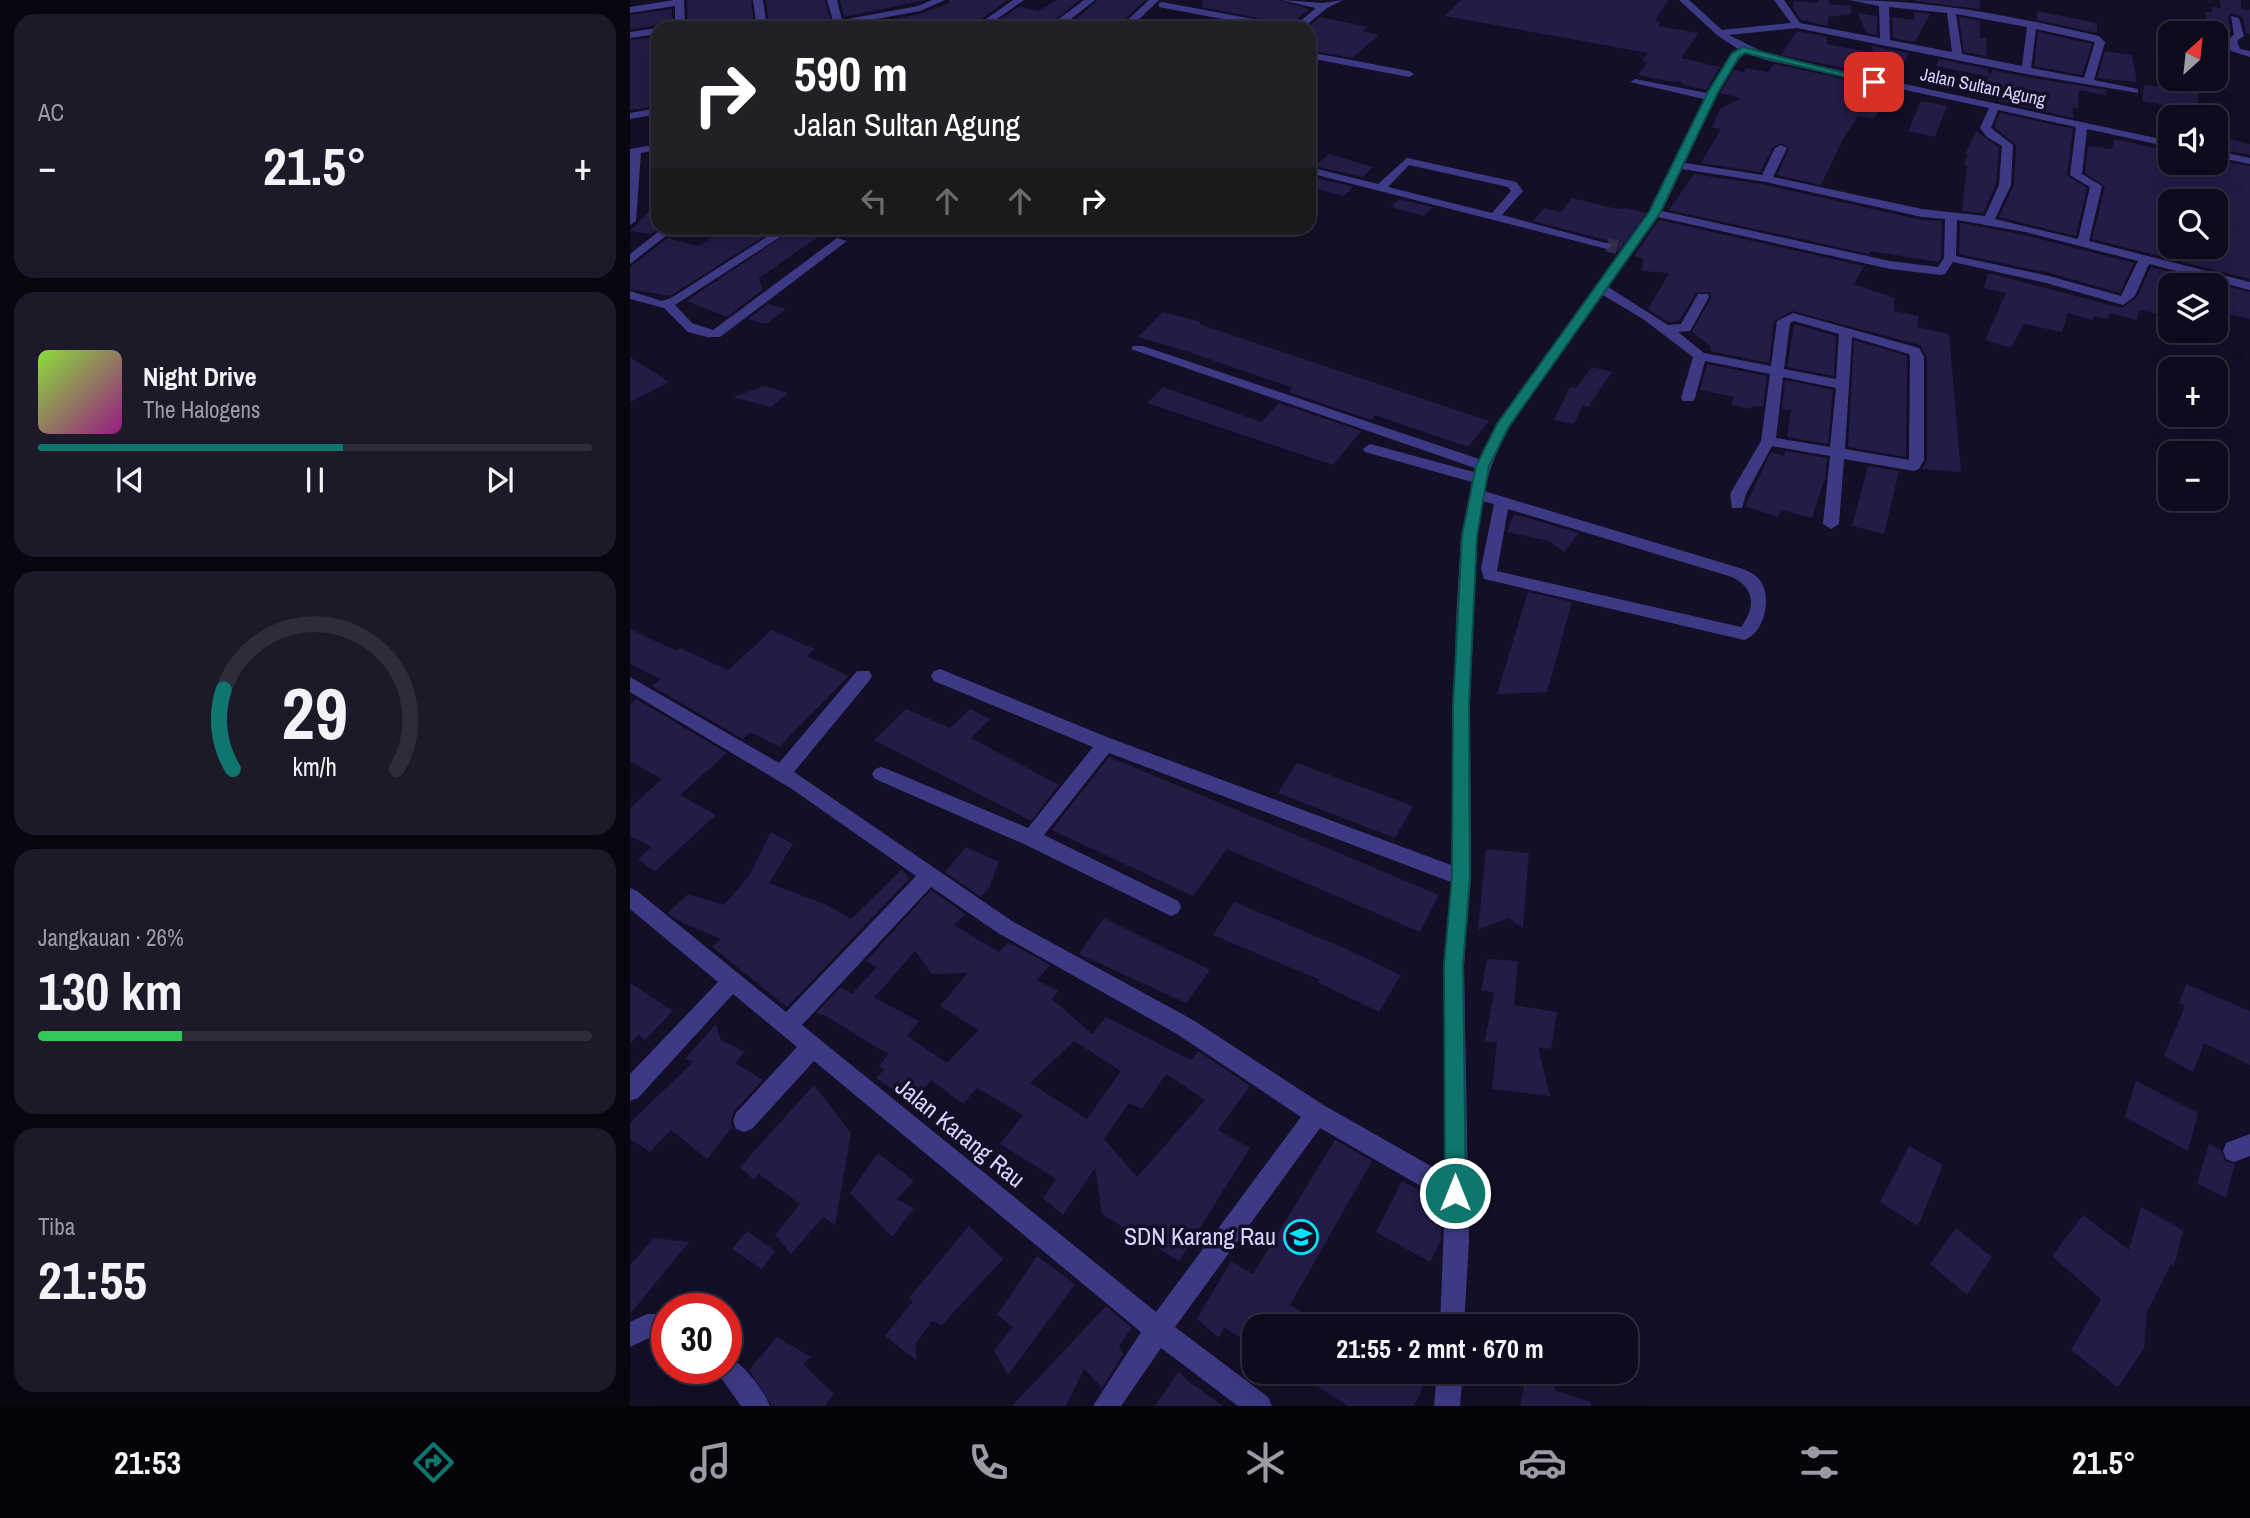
<!DOCTYPE html>
<html lang="id">
<head>
<meta charset="utf-8">
<style>
	:root { --surface:#0e0b1c; --page:#1c1929; --text:#f1f3f6; --muted:#9b9ba3; --line:#2e2b3b; --accent:#0f766e }
	body { margin:0; font-family:"Archivo Narrow",sans-serif; background:var(--page); color:var(--text); height:100vh; display:flex; flex-direction:column; font-size:26px; white-space:nowrap }
	* { box-sizing:border-box; margin:0 }
	p { font-size:23px; color:var(--muted) }
	.icon { flex:none; width:38px; height:38px; fill:none; stroke:currentColor; stroke-width:2; stroke-linecap:round; stroke-linejoin:round }
	.map { position:relative; flex:1; overflow:hidden }
	.sheet { display:flex; flex-direction:column; gap:14px; padding:14px; background:#08060f; width:630px }
	.sheet>* { flex:none }
	.banner { position:absolute; left:21px; top:21px; width:665px; height:214px; border-radius:21px; box-shadow:0 7px 28px #0002,0 0 0 2px var(--line); background:#202124; color:#fff; overflow:hidden }
	.needle { width:46px; rotate:27deg }
	.tools { position:absolute; left:1528px; top:21px; display:grid; gap:14px }
	.tools a { display:grid; place-items:center; width:70px; height:70px; border-radius:14px; background:var(--surface); box-shadow:0 7px 28px #0002,0 0 0 2px var(--line); font-size:35px }
	.speed { position:absolute; left:21px; top:1293px; display:flex; gap:14px; font-size:35px; font-weight:700; text-align:center }
	.speed>* { display:grid; place-content:center; width:91px; height:91px; border-radius:50%; background:var(--surface); box-shadow:0 7px 28px #0002,0 0 0 2px var(--line); line-height:1 }
	.speed .limit { border:10px solid #d22; background:#fff; color:#111 }
	.pin { position:absolute; display:grid; place-items:center; width:60px; height:60px; color:#fff; margin:-30px; border-radius:14px; box-shadow:0 4px 10px #0006 }
	.me { position:absolute; width:77px; margin:-38px; rotate:0deg; stroke-linejoin:round; filter:drop-shadow(0 0 5px #0008) }
	.turn { display:flex; align-items:center; gap:24px; height:147px; padding:0 28px; font-size:32px }
	.turn .icon { width:91px; height:91px; stroke-width:2.5 }
	.turn b { display:block; font-size:49px; line-height:60px }
	.lanes { display:flex; align-items:center; height:66px; padding:0 28px; background:#0003; justify-content:center; gap:35px; direction:ltr }
	.lanes .off { opacity:.35 }
	.big { font-size:52px; font-weight:700; line-height:1.1 }
	.sheet .card { flex:1; display:flex; flex-direction:column; justify-content:center; gap:10px; min-width:0; padding:0 24px; border-radius:21px; background:var(--page) }
	.sheet .dial { align-items:center; gap:0 }
	.dial svg { height:182px; overflow:visible; fill:none; stroke:var(--line); stroke-width:7; stroke-linecap:round; text-anchor:middle }
	.dial text { fill:var(--text); stroke:none }
	.song { display:flex; align-items:center; gap:21px }
	.cover { width:84px; height:84px; border-radius:10px; background:linear-gradient(135deg,hsl(90 70% 55%),hsl(310 70% 35%)) }
	.played { height:7px; border-radius:4px; background:linear-gradient(90deg,var(--accent) 55%,var(--line) 55%) }
	.keys { display:flex; justify-content:space-around; direction:ltr }
	.heat { display:flex; justify-content:space-between; align-items:center; font-size:38px; direction:ltr }
	.charge { height:10px; border-radius:5px; background:linear-gradient(90deg,#34c759 26%,var(--line) 0) }
	.trip { position:absolute; left:612px; top:1314px; width:396px; height:70px; border-radius:21px; background:var(--surface); box-shadow:0 7px 28px #0002,0 0 0 2px var(--line); font-weight:700; line-height:70px; text-align:center }
	.menu { display:flex; height:112px; justify-content:space-around; align-items:center; background:#06040b; color:var(--muted) }
	.menu .icon { width:49px; height:49px }
	.menu .on { color:var(--accent) }
	.menu b { font-size:32px; color:var(--text) }
	main { display:flex; flex:1; min-height:0 }
	.map>svg:first-child { display:block }
</style>
</head>
<body>
<main>
<section class="sheet">
<div class="card"><p>AC</p>
<div class="heat"><a>−</a><b class="big">21.5°</b><a>+</a></div>
</div>
<div class="card">
<div class="song"><i class="cover"></i><div><b>Night Drive</b><p>The Halogens</p></div></div>
<div class="played"></div>
<div class="keys"><svg class="icon" aria-label="previous" viewBox="0 0 24 24"><path d="M18 5L8 12l10 7zM5 5v14"/></svg><svg class="icon" aria-label="pause" viewBox="0 0 24 24"><path d="M8 5v14M16 5v14"/></svg><svg class="icon" aria-label="next" viewBox="0 0 24 24"><path d="M6 5l10 7-10 7zM19 5v14"/></svg></div>
</div>
<div class="card dial"><svg viewBox="0 0 100 80">
<path d="M14 69A42 42 0 1 1 86 69"/>
<path d="M14 69A42 42 0 0 1 10 34" stroke="#0f766e"/>
<text x="50" y="56" font-size="32" font-weight="700">29</text>
<text x="50" y="72" font-size="11">km/h</text>
</svg></div>
<div class="card"><p>Jangkauan · 26%</p><b class="big">130 km</b><div class="charge"></div></div>
<div class="card"><p>Tiba</p><b class="big">21:55</b></div>
</section>
<div class="map">
<svg width="1620" height="1406" viewBox="0 0 1620 1406">
	<rect width="100%" height="100%" fill="#130f26"/>
	<path fill="#241b47" fill-rule="evenodd" d="M57 0H121L124 28H58Z
		M136 0H195L200 19 174 28H139Z
		M210 0H295L214 17Z
		M319 0H378L341 26 216 28 290 14 319 3Z
		M427 0H450L414 28 371 19 390 6 408 11Z
		M468 0H515L486 28 447 18Z
		M573 0H648L679 9 661 25 572 7Z
		M831 0H1038L1025 21 1031 22 1028 26 1069 33 1051 58 1090 67 1076 90 1054 85 1050 81 1041 82 1008 75 1018 62 1012 61 1018 53 815 16Z
		M1189 0H1199V4L1221 6V14L1198 17V26L1171 20 1163 8 1164 1 1187 3Z
		M1284 0H1350V9L1284 1Z
		M1590 0H1611V9L1620 10V34L1616 33 1612 17 1602 13 1598 16 1601 32 1582 30 1575 12H1582V7L1591 8Z
		M42 9V28L28 25 0 29V15Z
		M1407 11 1467 23V33L1407 20Z
		M1284 12 1300 14 1285 42 1263 38 1262 17 1284 20Z
		M1228 13 1247 16V35L1236 33Z
		M690 17 738 27 732 31 749 35 722 58 679 50 677 28Z
		M1329 17 1350 21V38H1356L1357 56 1334 52Z
		M1167 31 1197 37V44L1244 53 1241 46 1279 53 1266 79 1151 55Z
		M1408 32 1462 44 1452 75 1404 66Z
		M28 37V106L0 110V40Z
		M1475 51 1502 55 1507 82 1467 78Z
		M1309 59 1358 69 1359 77 1306 66Z
		M1144 64 1260 89 1244 119 1228 116 1213 139 1191 185 1147 175 1159 149 1152 143 1143 147 1130 172 1071 163 1091 129 1082 127 1090 109 1111 98 1090 93 1104 70 1114 72 1116 68 1138 72Z
		M1363 70 1395 77 1477 90 1475 95 1449 90 1448 109 1442 108 1444 118 1368 101 1373 90 1353 86Z
		M1514 85 1569 89 1567 117H1533V105L1512 101Z
		M1291 101 1317 106 1305 137 1278 131Z
		M1370 113 1443 129 1437 175 1457 188 1446 236 1369 217 1384 185 1386 145 1364 127Z
		M1346 131 1369 147 1366 184 1353 213 1332 211 1337 166 1334 165 1338 155 1335 154Z
		M1484 139 1540 151V163L1579 169 1586 160 1620 166V279L1462 239 1475 187 1455 173 1458 146 1482 149ZM1540 201H1586V247H1540Z
		M1600 139 1620 144V155L1593 150Z
		M699 154 743 167 733 177 685 166Z
		M1064 174 1136 185 1291 220 1312 221 1311 257 1308 262 1241 251 1239 254 1039 210Z
		M679 176 723 187 714 196 679 187Z
		M942 198 987 209 997 208 1016 213 988 252 980 250 986 246 984 242 903 221 914 208 931 212Z
		M769 199 803 207 794 216 761 207Z
		M28 202V229L21 234 0 231Z
		M1029 220 1234 266 1224 284 1265 298 1264 311 1289 316 1287 327 1319 334 1331 472 1292 469 1297 460V357L1290 345 1162 311 1144 321 1139 363 1080 351 1081 347 1062 332 1081 298 1080 292 1066 293 1049 321 1039 322 1018 309 1039 273 1012 271 1013 258 1004 256Z
		M1330 223 1394 235 1504 263 1490 293 1420 273 1329 254Z
		M99 228H147L40 296 0 289V267L38 238 68 246Z
		M166 228H201L129 278 132 290 97 317 56 301Z
		M1521 267 1620 292V319L1586 311V285H1540V317L1510 310 1506 320 1480 313 1478 319 1464 316 1462 320 1438 313 1432 332 1394 324 1381 348 1355 340 1376 293 1354 288 1358 273 1492 308 1507 297Z
		M138 304 156 309 136 324 118 319Z
		M533 312 571 322 569 324 859 421 838 447 745 415 741 420 659 392 663 388 556 351 508 337Z
		M1164 324 1206 336 1204 376 1157 367Z
		M1224 340 1277 356 1276 457 1218 447Z
		M0 357 39 382 0 402Z
		M1077 364 1137 376 1133 407 1122 406 1121 409 1101 405 1104 397 1070 390Z
		M962 367 982 372 958 407 953 405 944 424 924 420 940 387 946 388Z
		M1155 380 1203 390 1198 444 1157 437 1161 410 1152 409Z
		M135 386 158 393 141 407 103 397Z
		M533 387 631 422 649 403 731 431 703 465 517 403Z
		M1155 451 1197 458 1195 478 1182 518 1152 510 1148 517 1115 506 1141 452 1154 456Z
		M1238 466 1269 471 1254 534 1222 526Z
		M884 514 949 533 934 552 919 541 877 532Z
		M898 592 942 602 917 692 867 694Z
		M0 629 46 651 50 648 98 670 142 630 184 649 177 656 219 676 149 747 120 732 113 739 22 686 31 679 0 664Z
		M6 699 97 753 50 795 86 815 25 871 8 860 21 847 0 836V808L32 779 0 761V704Z
		M276 709 320 728 340 709 360 719 341 738 429 785 401 821 244 740Z
		M479 757 583 800 809 895 790 932 597 849 563 896 422 830Z
		M667 763 783 806 765 838 648 793Z
		M141 832 163 844 139 883 197 905 221 919 272 869 279 879 157 1007 82 947 91 939 47 920 38 913 58 894 94 905 119 876Z
		M336 847 369 862 360 886 351 897 315 872Z
		M856 849 899 853 893 928 878 918 848 930Z
		M301 890 335 914 324 925 369 952 378 942 420 965 407 980 428 991 422 999 462 1034 476 1017 561 1060 568 1051 620 1086 588 1130 620 1148 549 1261 472 1214 465 1168 433 1215 413 1198 426 1179 370 1144 393 1115 347 1088 333 1104 301 1080 292 1091 281 1083 271 1095 246 1078 254 1070 249 1066 258 1054 194 1015 186 1013 211 987 222 994 247 967 236 961ZM285 951 302 974 338 973 310 1006 349 1030 317 1063 277 1036 289 1021 244 998ZM444 1041 491 1071 457 1119 400 1083ZM536 1074 575 1100 507 1177 474 1139 499 1103 512 1109Z
		M604 902 714 948 771 975 749 1012 688 982 690 980 583 935Z
		M474 918 580 970 556 1003 449 954Z
		M857 959 888 961 884 1005 927 1012 921 1049 908 1047 920 1096 862 1089 867 1042 855 1041 864 992 851 991Z
		M0 983 43 1011 15 1040 9 1035 0 1043Z
		M1556 984 1620 1011V1065L1574 1043 1563 1072 1534 1056 1555 1006 1549 1003Z
		M86 1024 91 1040 115 1052 105 1063 133 1080 104 1111 101 1120 102 1127 77 1159 41 1130 20 1152 0 1139V1123L63 1062 55 1059Z
		M1506 1081 1568 1113 1558 1151 1495 1117Z
		M184 1085 221 1133 205 1225 193 1217 161 1254 145 1235 170 1204 129 1174 124 1180 110 1167Z
		M705 1140 742 1161 660 1305 696 1326H625V1347L594 1327 589 1338 567 1319 601 1261 623 1274Z
		M1579 1144 1591 1150 1595 1161 1605 1164 1596 1198 1567 1183Z
		M1279 1146 1313 1165 1288 1226 1250 1202Z
		M248 1153 284 1181 267 1199 284 1208 262 1237 220 1193Z
		M772 1181 812 1202 811 1240 800 1262 746 1232Z
		M1511 1207 1553 1230 1544 1266 1541 1264 1517 1312 1514 1348 1488 1387 1441 1350 1471 1299 1422 1256 1453 1215 1499 1250Z
		M339 1226 373 1259 312 1325 302 1321 286 1343V1360L255 1336 283 1301 279 1298Z
		M1326 1228 1362 1257 1337 1295 1300 1264Z
		M117 1231 145 1251 132 1269 102 1249Z
		M24 1238 59 1242 0 1314V1265Z
		M407 1256 445 1284 378 1375 364 1350 383 1327 367 1315Z
		M476 1306 502 1328 489 1346 493 1354 472 1388 454 1369 436 1406H382Z
		M147 1337 181 1357 173 1364 204 1394 195 1406H142L119 1370Z
		M549 1371 558 1381 593 1406H525Z
		M665 1372H769L793 1387 784 1406H718Z
		M897 1372H928L924 1390 961 1402V1406H890Z"/>
	<g fill="none" stroke-linecap="round" stroke-linejoin="round">
		<path stroke="#312d47" stroke-width="14" stroke-dasharray="14 7" stroke-linecap="butt" d="M977 245 987 247"/>
		<path fill="#3d3a85" fill-rule="evenodd" d="M44 0H54L55 28H45V6L0 13V7Z
			M123 0H133L137 28H127Z
			M197 0H207L212 20 288 6 302 0H315L290 11 213 25 214 28H177L203 21Z
			M383 0H394L354 28H343Z
			M454 0H465L441 19 478 28H459L435 23 428 28H417Z
			M519 0H529L500 28H489Z
			M651 0 693 3 713 0 697 8 673 28H662L686 8Z
			M1049 0H1059L1092 30 1161 23 1144 0H1154L1170 23 1250 38 1249 6 1219 0C1302 0 1388 17 1469 36L1475 42 1464 80 1508 89V93L1396 74 1167 28 1099 35 1139 55 1540 141V147L1457 129 1452 174 1472 186 1459 241 1620 282V290L1519 264 1505 296 1493 305 1416 283 1323 262 1315 274 1311 275 1260 269 1028 217 978 287 1038 325 1051 324 1068 294H1078L1079 297 1060 331 1048 332 1074 353 1141 366 1147 321 1163 313 1289 348 1294 357V460L1289 469 1284 471 1214 459 1209 524 1201 529 1193 524 1200 456 1142 446 1116 494 1112 508H1102L1100 494 1131 441 1140 374 1075 361 1065 398 1063 401H1053L1051 398 1063 357 1013 319 973 295C929 356 872 417 854 491L1113 569C1120 572 1127 575 1131 582 1142 598 1134 634 1114 640L854 579 851 568 864 504 852 501 847 536 840 704 841 877 834 965 839 1241 834 1326H810L815 1200 690 1128 545 1327 638 1397 642 1406H608L531 1348 491 1406H463L511 1332 184 1061 122 1129 114 1132 106 1129 103 1121 106 1113 167 1047 103 994 8 1098 0 1101V1074L88 982 0 909V888L7 891 156 1012 286 876 162 789 0 692V677L149 763 227 671H239L242 676 239 681 164 772 382 921 563 1020 695 1106 815 1174 814 965 821 882 479 753 414 835 548 901 551 907 548 913 541 916 394 844 245 779 242 774 245 769 251 767 257 769 398 828 463 747 304 681 301 676 304 671 310 669 482 739 821 865 826 620 831 536 842 482 735 452 733 449 740 444 844 472 845 468 501 349 503 346H513L849 459 866 424 1019 213 1074 99 1000 82 1005 79 1077 93 1102 53 1108 49 1087 35ZM1259 7 1317 13 1322 52 1260 40ZM1326 14 1397 27 1392 66 1332 54ZM1406 29 1465 42 1454 78 1401 68ZM1116 53 1136 60 1359 108 1350 128 1357 137 1372 146 1369 185 1355 216 1292 209 1143 177 1157 148 1151 145 1145 148 1132 175 1055 163C1068 135 1093 69 1116 53ZM1368 110 1446 127 1440 175 1460 187 1448 239 1365 219 1381 185 1383 145 1361 128ZM1052 169 1136 182 1292 217 1315 219 1314 258 1308 267 1260 261 1032 211ZM1327 220 1395 232 1508 261 1491 296 1419 276 1326 256ZM1164 321 1209 334 1206 379 1154 369 1160 323ZM1222 337 1279 354 1280 357 1279 460 1215 449ZM1153 377 1206 388 1200 447 1146 438ZM878 509 1102 577C1125 588 1126 607 1111 627L867 571ZM301 887 368 933 547 1034 671 1117 526 1312 172 1025Z
			M532 2 655 25 660 28H640L529 7V3Z
			M1601 16 1609 18 1614 36 1607 41 1610 49 1620 51V57L1601 51 1597 40 1604 35Z
			M28 28V34L0 38V32Z
			M679 52 779 71 784 74 779 77 679 58Z
			M28 108V114L0 119V113Z
			M28 144V150L11 153 6 221 0 225V149Z
			M1586 151 1620 158V164L1586 157Z
			M777 158 886 182 893 191 872 215 983 245 977 249 679 173V167L748 184ZM779 165 878 187 881 191 862 213 758 187Z
			M33 228H46L0 264V254Z
			M151 228H164L45 305 62 323 83 330 207 238 217 241 90 337H77L58 332 34 308 0 299V291L32 301 41 298Z
			M1620 1134V1156L1604 1162 1596 1159 1593 1151 1596 1143Z
			M17 1314H37V1338H19L0 1347V1322Z
			M96 1355C113 1363 133 1389 140 1406H111L84 1368H96Z
			M807 1372H833L830 1406H804Z"/>
	</g>
	<path fill="#0f766e" stroke="#0a4d48" stroke-width="2" d="M1113 47 1249 82 1244 84 1115 53 1109 57 1088 92 1030 213 878 428 859 466 847 536 839 705 840 877 833 965 836 1193 833 1200 825 1203 818 1200 815 1193 814 965 822 877 823 705 832 536 846 466 867 424 1019 212 1078 92 1102 53Z"/>
	<defs>
		<g id="school-ring" transform="scale(1.75)"><circle r="9.5" fill="#130f26" stroke="#00e5ff" stroke-width="1.5"/><path d="M0-5L7-2L0 1L-7-2ZM-4 1L0 2.5L4 1V4Q0 6-4 4Z" fill="#00e5ff"/></g>
	</defs>
	<g fill-rule="evenodd">
		<use href="#school-ring" x="671" y="1237"/>
	</g>
	<g text-anchor="middle" stroke-width="7" stroke-linejoin="round" paint-order="stroke">
		<g font-size="18" fill="#d9d4ff" stroke="#130f26">
			<text transform="translate(1353 87) rotate(12)" y="6">Jalan Sultan Agung</text>
		</g>
		<g font-size="24" fill="#d9d4ff" stroke="#130f26">
			<text transform="translate(330 1133) rotate(39)" y="8">Jalan Karang Rau</text>
		</g>
		<g font-size="24" fill="#d9d4ff" stroke="#130f26" text-anchor="end">
			<text x="646" y="1245">SDN Karang Rau</text>
		</g>
	</g>
</svg>
<div class="tools">
<a><svg class="needle" viewBox="-14 -14 28 28"><path d="M0-13l5 13h-10z" fill="#e53935"/><path d="M0 13l5-13h-10z" fill="#9b9ba3"/></svg></a>
<a><svg class="icon" aria-label="sound" viewBox="0 0 24 24"><path d="M4 9h4l5-4v14l-5-4H4zM17 9q2 3 0 6"/></svg></a>
<a><svg class="icon" aria-label="search" viewBox="0 0 24 24"><circle cx="10" cy="10" r="6"/><path d="M15 15l6 6"/></svg></a>
<a><svg class="icon" aria-label="layers" viewBox="0 0 24 24"><path d="M12 4l9 5-9 5-9-5zM3 14l9 5 9-5"/></svg></a>
<a>+</a>
<a>−</a>
</div>
<div class="speed"><div class="limit">30</div></div>
<div class="pin" style="left:1244px;top:82px;background:#d93025"><svg class="icon" aria-label="arrive" viewBox="0 0 24 24"><path d="M6 21V4h12l-3 4 3 4H6"/></svg></div>
<svg class="me" style="left:825px;top:1193px" viewBox="-20 -20 40 40"><circle r="17" fill="#0f766e" stroke="#fff" stroke-width="3"/><path d="M0-11L8 9 0 5-8 9z" fill="#fff"/></svg>
<div class="trip">21:55 · 2 mnt · 670 m</div>
<div class="banner">
<div class="turn"><svg class="icon" aria-label="right" viewBox="0 0 24 24"><path d="M7 20v-9h11M14 6l5 5-5 5"/></svg><div><b>590 m</b>Jalan Sultan Agung</div></div>
<div class="lanes"><svg class="icon off" aria-label="left" viewBox="0 0 24 24"><path d="M17 20v-9H6M10 6l-5 5 5 5"/></svg><svg class="icon off" aria-label="ahead" viewBox="0 0 24 24"><path d="M12 20V5M6 11l6-6 6 6"/></svg><svg class="icon off" aria-label="ahead" viewBox="0 0 24 24"><path d="M12 20V5M6 11l6-6 6 6"/></svg><svg class="icon" aria-label="right" viewBox="0 0 24 24"><path d="M7 20v-9h11M14 6l5 5-5 5"/></svg></div>
</div>
</div>
</main>
<nav class="menu">
<b>21:53</b>
<svg class="icon on" aria-label="directions" viewBox="0 0 24 24"><path d="M12 3l9 9-9 9-9-9zM9 14v-3h6M13 9l2 2-2 2"/></svg>
<svg class="icon" aria-label="music" viewBox="0 0 24 24"><path d="M9 18V5l10-2v13"/><circle cx="6" cy="18" r="3"/><circle cx="16" cy="16" r="3"/></svg>
<svg class="icon" aria-label="phone" viewBox="0 0 24 24"><path d="M5 4h4l2 5-3 2q2 4 5 5l2-3 5 2v4C11 20 4 13 5 4z"/></svg>
<svg class="icon" aria-label="climate" viewBox="0 0 24 24"><path d="M12 3v18M4 7l16 10M4 17L20 7"/></svg>
<svg class="icon" aria-label="car" viewBox="0 0 24 24"><path d="M5 17H2v-5l4-1 3-4h7l3 4 3 1v5h-3M9 17h6M6 11h13"/><circle cx="7" cy="17" r="2"/><circle cx="17" cy="17" r="2"/></svg>
<svg class="icon" aria-label="filters" viewBox="0 0 24 24"><path d="M4 7h16M4 17h16"/><circle cx="9" cy="7" r="2"/><circle cx="15" cy="17" r="2"/></svg>
<b>21.5°</b>
</nav>
</body>
</html>
